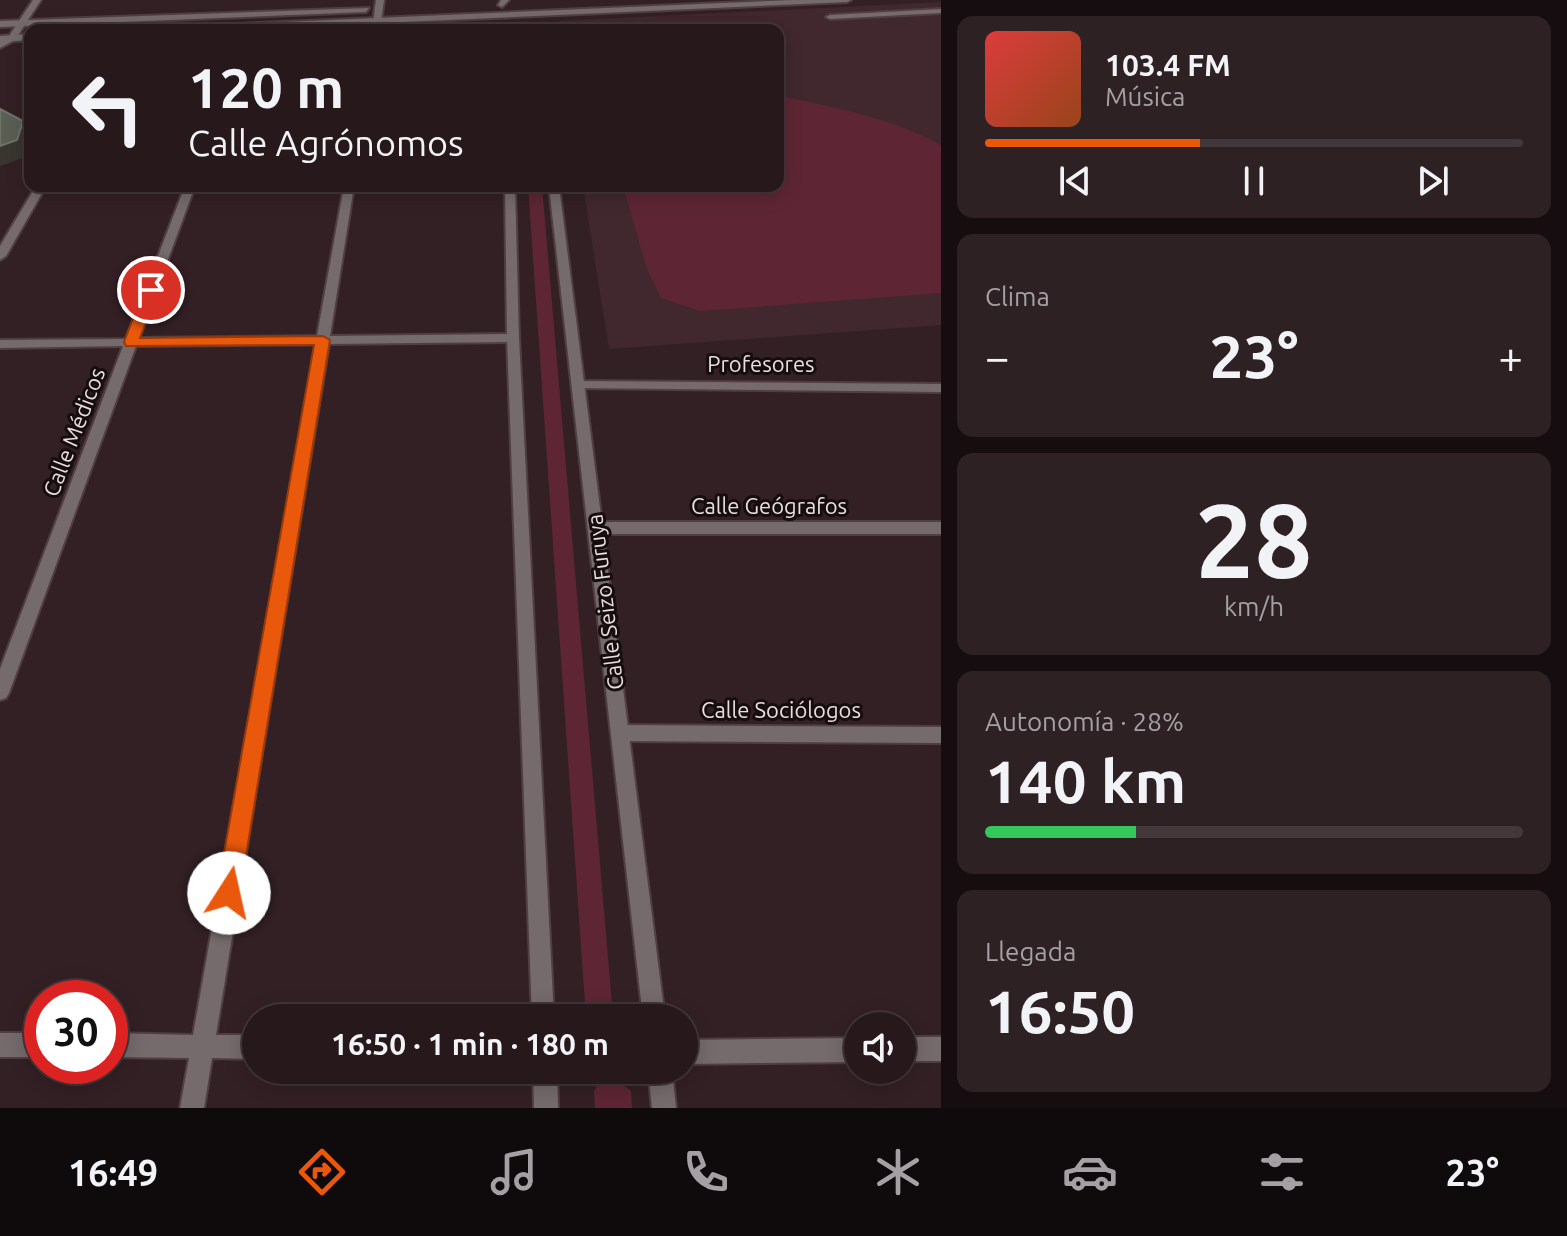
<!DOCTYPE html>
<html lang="es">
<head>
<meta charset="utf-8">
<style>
	:root { --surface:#26181b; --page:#2e2124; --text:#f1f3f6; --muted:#a4a0a3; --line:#42373a; --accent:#ea580c }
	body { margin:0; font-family:Ubuntu,sans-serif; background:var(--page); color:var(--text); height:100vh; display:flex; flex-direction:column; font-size:30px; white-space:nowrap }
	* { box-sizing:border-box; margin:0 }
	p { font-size:26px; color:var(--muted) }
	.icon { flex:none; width:44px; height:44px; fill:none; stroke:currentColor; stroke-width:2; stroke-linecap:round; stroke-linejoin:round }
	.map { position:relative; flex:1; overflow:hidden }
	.panel { display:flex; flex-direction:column; gap:16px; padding:16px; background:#150d0f; width:626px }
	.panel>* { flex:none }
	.top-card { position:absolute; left:24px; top:24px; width:760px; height:168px; border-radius:16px; box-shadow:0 4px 20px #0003,0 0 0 2px var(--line); background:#26181b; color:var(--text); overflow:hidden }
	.buttons { position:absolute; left:844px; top:1012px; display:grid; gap:16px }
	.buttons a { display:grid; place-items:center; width:72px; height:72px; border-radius:50%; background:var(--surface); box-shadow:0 4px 20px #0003,0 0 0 2px var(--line); font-size:40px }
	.speed { position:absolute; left:24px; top:980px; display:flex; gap:16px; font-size:40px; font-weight:700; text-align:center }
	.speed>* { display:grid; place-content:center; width:104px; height:104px; border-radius:50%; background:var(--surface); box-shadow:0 4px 20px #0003,0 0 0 2px var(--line); line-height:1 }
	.speed .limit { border:12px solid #d22; background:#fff; color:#111 }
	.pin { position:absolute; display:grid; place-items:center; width:68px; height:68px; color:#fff; margin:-34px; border:4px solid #fff; border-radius:50%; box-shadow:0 2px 8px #0007 }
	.me { position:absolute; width:88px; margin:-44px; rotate:10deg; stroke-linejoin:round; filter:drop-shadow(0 0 6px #0008) }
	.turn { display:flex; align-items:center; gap:28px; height:168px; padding:0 32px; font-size:36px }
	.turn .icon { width:104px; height:104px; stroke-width:2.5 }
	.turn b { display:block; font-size:56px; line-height:68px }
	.big { font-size:60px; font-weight:700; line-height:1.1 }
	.panel .widget { flex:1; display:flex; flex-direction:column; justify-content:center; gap:12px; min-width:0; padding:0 28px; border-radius:16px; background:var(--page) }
	.panel .dial { align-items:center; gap:0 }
	.dial b { font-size:104px; line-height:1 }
	.song { display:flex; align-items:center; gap:24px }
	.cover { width:96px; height:96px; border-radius:12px; background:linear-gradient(135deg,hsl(0 70% 55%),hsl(20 70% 35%)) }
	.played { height:8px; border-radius:4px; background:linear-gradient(90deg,var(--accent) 40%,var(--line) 40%) }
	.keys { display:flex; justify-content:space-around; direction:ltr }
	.heat { display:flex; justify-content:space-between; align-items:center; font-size:44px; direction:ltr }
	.charge { height:12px; border-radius:6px; background:linear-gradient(90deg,#34c759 28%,var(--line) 0) }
	.trip { position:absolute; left:242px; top:1004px; width:456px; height:80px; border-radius:40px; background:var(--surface); box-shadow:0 4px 20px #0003,0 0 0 2px var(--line); font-weight:700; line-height:80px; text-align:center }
	.dock { display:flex; height:128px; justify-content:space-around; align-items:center; background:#0f0a0b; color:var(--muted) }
	.dock .icon { width:56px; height:56px }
	.dock .current { color:var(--accent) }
	.dock b { font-size:36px; color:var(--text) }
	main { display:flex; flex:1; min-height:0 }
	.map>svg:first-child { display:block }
</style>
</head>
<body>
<main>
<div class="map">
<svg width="941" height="1108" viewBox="0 0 941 1108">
	<rect width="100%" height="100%" fill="#332024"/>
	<path fill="#40282e" d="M941 2V325L609 349 583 186H778V30H559L558 21Z"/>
	<path fill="#5e2635" d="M778 96C835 107 889 117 941 145V293L700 311 661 298 647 269 623 186H778Z
		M528 186H542L612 1004 599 1014 585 1003Z
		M605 1070 631 1091 632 1108H595L594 1091Z"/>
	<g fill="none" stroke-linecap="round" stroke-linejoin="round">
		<g stroke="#503e42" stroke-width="4">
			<path id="service" d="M941 9V13L830 19 826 17 830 15Z"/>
		</g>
		<g stroke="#503e42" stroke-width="4">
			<path id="minor" d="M33 0H41L15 40 0 48V41L9 36Z
				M376 0H384L380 30H372Z
				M501 0H509L502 7 498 5Z
				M36 186H46L6 256 0 260V246Z
				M185 186H195L139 338 317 336 344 186H354L330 336 513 334 519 338 513 342 329 344 216 1035H256V1059L212 1058 204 1108H180L189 1058 110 1057V1033L193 1035 316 344 136 346 9 693 6 698 0 700V669L123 346 0 348V340L126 339Z
				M580 381 941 384V392L575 388V382Z
				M597 522H941V534H597L589 528Z
				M620 725 941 727V743L620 741 613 739 611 733 613 727Z
				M0 1033H42V1057H0Z
				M902 1037H941V1061H902Z
				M858 1038V1062L684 1064V1040Z"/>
		</g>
		<g stroke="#503e42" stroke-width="4">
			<path id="tertiary" d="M792 0H851L847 2 227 30H166L170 27Z
				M369 8 366 12 0 27V21Z
				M30 34V40L0 42V36Z
				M505 186H515L519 338 554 1018H532L507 338Z
				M549 186H559L665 1018H643Z
				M533 1070H557L558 1108H534Z
				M648 1070H672L676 1108H652Z"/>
		</g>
		<use href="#service" fill="#756b6c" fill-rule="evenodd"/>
		<use href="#minor" fill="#756b6c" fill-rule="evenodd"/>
		<use href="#tertiary" fill="#756b6c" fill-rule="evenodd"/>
	</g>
	<path fill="#38362e" d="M23 121 29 139 23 158 0 166V146Z"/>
	<path fill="#595f52" stroke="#707368" stroke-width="2" d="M0 109 23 121 17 140 0 146Z"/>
	<path fill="#ea580c" stroke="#983908" stroke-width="2" d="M151 286 158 290 140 338 323 336 330 340 240 893 237 901 229 904 220 901 217 893 314 345 126 346 124 342 144 290Z"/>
	<g text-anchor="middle" stroke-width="6" stroke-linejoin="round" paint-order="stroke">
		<g font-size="22" fill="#e9dddf" stroke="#150d0e">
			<text x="761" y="372">Profesores</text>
			<text transform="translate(74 432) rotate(-69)" y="8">Calle Médicos</text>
			<text x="769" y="514">Calle Geógrafos</text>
			<text transform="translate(605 602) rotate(-97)" y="8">Calle Seizo Furuya</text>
			<text x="781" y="718">Calle Sociólogos</text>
		</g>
	</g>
</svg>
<div class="buttons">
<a><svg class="icon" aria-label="sound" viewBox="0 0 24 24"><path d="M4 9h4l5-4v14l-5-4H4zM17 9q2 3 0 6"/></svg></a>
</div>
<div class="speed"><div class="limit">30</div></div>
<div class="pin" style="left:151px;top:290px;background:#d93025"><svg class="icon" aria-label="arrive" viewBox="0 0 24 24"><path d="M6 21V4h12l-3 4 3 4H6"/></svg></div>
<svg class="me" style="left:229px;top:893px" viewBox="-20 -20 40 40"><circle r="19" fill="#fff"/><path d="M0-13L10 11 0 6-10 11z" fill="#ea580c"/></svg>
<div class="trip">16:50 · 1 min · 180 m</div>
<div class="top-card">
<div class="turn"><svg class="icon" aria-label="left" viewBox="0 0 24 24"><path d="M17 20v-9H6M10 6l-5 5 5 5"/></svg><div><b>120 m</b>Calle Agrónomos</div></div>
</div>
</div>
<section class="panel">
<div class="widget">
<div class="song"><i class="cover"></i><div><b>103.4 FM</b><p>Música</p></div></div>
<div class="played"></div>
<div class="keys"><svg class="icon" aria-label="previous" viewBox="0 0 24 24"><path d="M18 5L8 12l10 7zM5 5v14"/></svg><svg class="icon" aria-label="pause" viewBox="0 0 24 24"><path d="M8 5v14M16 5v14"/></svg><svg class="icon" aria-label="next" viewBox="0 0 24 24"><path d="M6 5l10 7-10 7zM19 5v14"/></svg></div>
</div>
<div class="widget"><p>Clima</p>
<div class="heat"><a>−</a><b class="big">23°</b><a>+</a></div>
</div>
<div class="widget dial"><b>28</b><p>km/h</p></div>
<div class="widget"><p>Autonomía · 28%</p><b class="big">140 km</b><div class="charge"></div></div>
<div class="widget"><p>Llegada</p><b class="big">16:50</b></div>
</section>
</main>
<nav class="dock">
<b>16:49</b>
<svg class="icon current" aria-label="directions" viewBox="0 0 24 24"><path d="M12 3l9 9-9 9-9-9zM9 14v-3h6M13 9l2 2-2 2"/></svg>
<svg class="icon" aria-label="music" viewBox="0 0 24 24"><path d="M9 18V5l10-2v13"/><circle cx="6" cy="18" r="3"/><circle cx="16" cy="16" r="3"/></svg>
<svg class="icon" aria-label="phone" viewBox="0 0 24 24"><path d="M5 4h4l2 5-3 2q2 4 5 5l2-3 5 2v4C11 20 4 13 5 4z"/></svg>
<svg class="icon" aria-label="climate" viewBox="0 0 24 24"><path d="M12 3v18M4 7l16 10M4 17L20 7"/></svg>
<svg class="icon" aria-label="car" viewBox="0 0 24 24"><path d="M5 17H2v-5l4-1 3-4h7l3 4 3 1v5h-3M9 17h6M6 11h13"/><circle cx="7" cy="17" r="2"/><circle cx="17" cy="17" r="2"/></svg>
<svg class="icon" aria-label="filters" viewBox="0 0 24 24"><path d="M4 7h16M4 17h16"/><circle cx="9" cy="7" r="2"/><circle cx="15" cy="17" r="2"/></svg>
<b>23°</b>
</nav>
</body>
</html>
